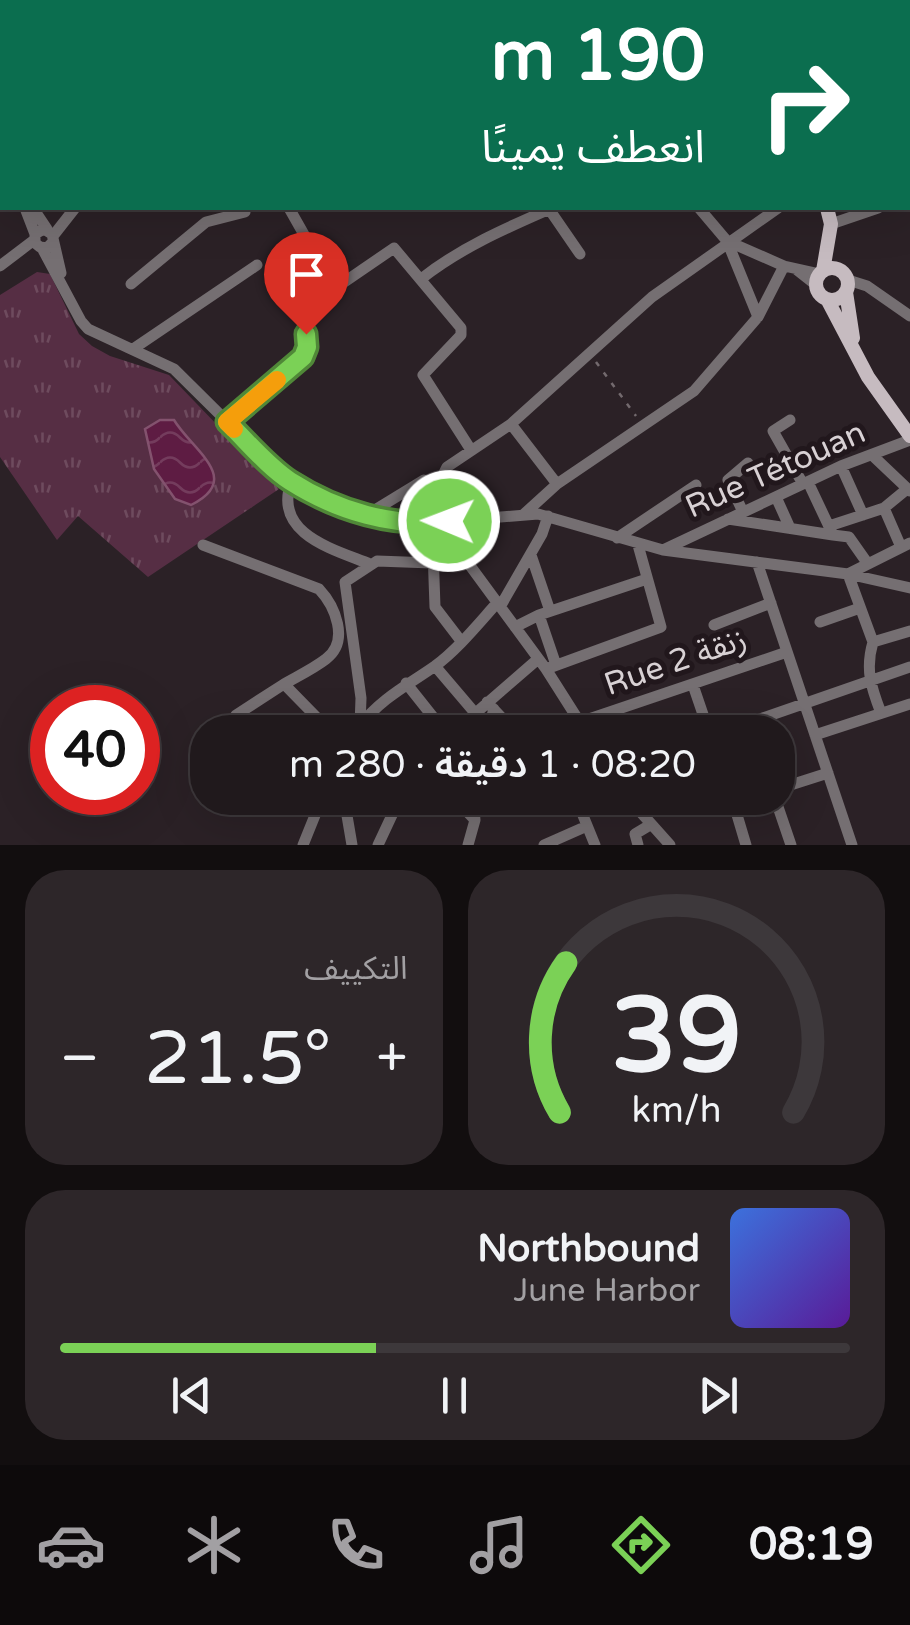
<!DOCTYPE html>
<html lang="ar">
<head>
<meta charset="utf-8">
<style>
	:root { --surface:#20191c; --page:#2d2629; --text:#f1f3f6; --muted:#a2a0a3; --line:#3d383b; --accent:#7bd156 }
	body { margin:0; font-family:"Varela Round","Noto Sans Arabic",sans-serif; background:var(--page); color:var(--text); direction:rtl; height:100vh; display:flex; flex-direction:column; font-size:38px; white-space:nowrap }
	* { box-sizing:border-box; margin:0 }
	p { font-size:32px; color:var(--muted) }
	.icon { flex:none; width:55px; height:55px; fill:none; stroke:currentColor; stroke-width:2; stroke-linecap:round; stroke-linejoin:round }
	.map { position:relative; height:845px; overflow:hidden; direction:ltr }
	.details { display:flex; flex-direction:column; gap:25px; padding:25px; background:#120e0f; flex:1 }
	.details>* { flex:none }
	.hud { position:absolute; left:0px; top:0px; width:910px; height:210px; box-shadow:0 10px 40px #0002,0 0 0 2px var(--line); direction:rtl; background:#0b6e4f; color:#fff; overflow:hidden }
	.speed { position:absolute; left:30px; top:685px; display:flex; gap:20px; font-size:50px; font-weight:700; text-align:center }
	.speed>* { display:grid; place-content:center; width:130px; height:130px; border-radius:50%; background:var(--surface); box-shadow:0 10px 40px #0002,0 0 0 2px var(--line); line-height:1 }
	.speed .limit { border:15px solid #d22; background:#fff; color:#111 }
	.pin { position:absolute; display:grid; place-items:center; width:85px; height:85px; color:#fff; margin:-102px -42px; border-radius:50% 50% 50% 0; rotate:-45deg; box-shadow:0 0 10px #0007 }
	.pin .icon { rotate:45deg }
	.me { position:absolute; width:110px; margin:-55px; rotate:271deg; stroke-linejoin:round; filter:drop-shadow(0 0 8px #0008) }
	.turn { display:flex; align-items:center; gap:35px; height:210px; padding:0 40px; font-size:45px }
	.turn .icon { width:130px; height:130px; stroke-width:2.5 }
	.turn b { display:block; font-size:70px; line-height:85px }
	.big { font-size:75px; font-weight:600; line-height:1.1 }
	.details .tile { flex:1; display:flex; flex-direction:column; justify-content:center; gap:15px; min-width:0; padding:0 35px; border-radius:40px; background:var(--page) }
	.details .dial { align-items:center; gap:0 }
	.dial svg { height:260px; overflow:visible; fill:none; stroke:var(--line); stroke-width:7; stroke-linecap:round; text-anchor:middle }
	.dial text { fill:var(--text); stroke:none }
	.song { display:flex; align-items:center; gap:30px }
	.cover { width:120px; height:120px; border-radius:15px; background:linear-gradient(135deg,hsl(220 70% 55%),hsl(270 70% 35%)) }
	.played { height:10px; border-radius:5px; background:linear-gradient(90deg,var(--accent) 40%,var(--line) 40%) }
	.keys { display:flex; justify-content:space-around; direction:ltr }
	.heat { display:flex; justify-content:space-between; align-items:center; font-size:55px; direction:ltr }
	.details .tiles { flex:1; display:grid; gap:25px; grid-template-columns:1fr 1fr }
	.tile:last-child { grid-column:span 2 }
	.trip { position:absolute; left:190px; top:715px; width:605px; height:100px; border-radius:40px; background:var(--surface); box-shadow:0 10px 40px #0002,0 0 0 2px var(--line); font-weight:600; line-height:100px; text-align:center; direction:rtl }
	.dock { display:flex; height:160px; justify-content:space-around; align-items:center; background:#0d0a0b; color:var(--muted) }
	.dock .icon { width:70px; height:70px }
	.dock .selected { color:var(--accent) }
	.dock b { font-size:45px; color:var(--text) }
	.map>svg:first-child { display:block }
</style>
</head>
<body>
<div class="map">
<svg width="910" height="845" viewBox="0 0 910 845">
	<defs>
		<pattern id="grass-tufts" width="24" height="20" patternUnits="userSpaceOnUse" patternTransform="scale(2.5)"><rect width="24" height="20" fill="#562e44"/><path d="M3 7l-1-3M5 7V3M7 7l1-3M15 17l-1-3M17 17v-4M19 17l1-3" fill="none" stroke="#6e4b5e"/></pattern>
		<pattern id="water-waves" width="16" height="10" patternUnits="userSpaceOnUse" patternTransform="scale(2.5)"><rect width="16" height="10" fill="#5e1c43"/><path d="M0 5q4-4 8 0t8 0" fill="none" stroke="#743c5d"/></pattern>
	</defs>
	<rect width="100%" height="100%" fill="#2b2126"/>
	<path fill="url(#grass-tufts)" d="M37 272 50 274 79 334 92 346 110 356 169 375 279 489 148 577 78 516 57 540 0 457V295Z"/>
	<path fill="url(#water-waves)" stroke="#83526e" stroke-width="2.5" d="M160 420H174C192 450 244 479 191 505L175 499 154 469 145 429Z"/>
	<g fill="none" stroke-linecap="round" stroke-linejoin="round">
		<path stroke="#736a6e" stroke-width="2.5" stroke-dasharray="5 8" stroke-linecap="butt" d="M596 362 636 416"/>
		<path stroke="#756f72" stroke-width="11" d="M111 0 113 2
			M333 0 335 2
			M537 0 539 2
			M785 0 787 2
			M314 2 318 0
			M403 2 407 0
			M682 2 686 0
			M0 77 2 76
			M908 109 910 107
			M0 155 2 159
			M908 191 910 189
			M908 202 910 203
			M25 208 35 234
			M33 208 47 229
			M289 208 332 284 340 285 394 248 461 328V335L423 375 471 450
			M699 208 727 241 784 266 820 274
			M549 209 580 254
			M831 224 878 208
			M53 236 75 208
			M727 241 758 317
			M52 243 47 248 40 247 35 243V234L44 229 52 234 61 273
			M42 248 81 321 88 329 174 369 279 473 291 482 365 516 438 522 538 514 663 550 848 574 910 588
			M0 266 34 240
			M797 270 816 285
			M421 279C460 248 506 228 552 208
			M848 280 867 286 910 316
			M131 284 206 222 245 212
			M133 349 257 265
			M790 420 773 431 803 484
			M227 421 303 357 306 341 299 299 309 287
			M511 424 557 484
			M872 455 910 491
			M841 466 863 515
			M291 482C273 534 333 549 370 564
			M808 482 833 535 849 537 868 564
			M776 497 790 528
			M884 508 901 547
			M743 512 728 480 748 463
			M524 514 557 484 694 391 758 317 784 266
			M365 516 424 480
			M728 519 833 535
			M446 521 444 473 447 467 511 424 652 297 778 208
			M432 522 435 607 461 641
			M438 522 546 669 586 732
			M829 526 884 508 907 489
			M617 538 696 485
			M910 543 848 574 873 642 910 631
			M203 545 319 589C335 606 350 641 326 659 313 669 298 676 284 684
			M663 550 841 466 910 440
			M531 555 550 611
			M757 562 852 845
			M500 607 542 534 548 516
			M539 615 556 665
			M820 622 860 608
			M714 625 771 603
			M515 627 539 615 647 579
			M873 642C865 669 871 687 881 713
			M435 666 475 713
			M546 669 661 627 638 545
			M406 683 445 732
			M693 685 709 732
			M487 702 515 732
			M580 722 787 652
			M751 722 910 667
			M360 726 361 698 345 582 377 561 432 563
			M360 726C380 699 408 685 435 666 458 649 478 624 497 603
			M223 732 236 715 284 684 331 732
			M454 732 538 659
			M487 732 494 709
			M815 735 910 704
			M778 789 828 773
			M344 798 352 845
			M454 798 475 820
			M569 798 582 813 595 845
			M628 798 670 845
			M732 798 746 845
			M775 798 791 845
			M215 801V798
			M473 803 511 802 525 808 545 798
			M734 804 752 798
			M303 845 322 798
			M378 845 400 798
			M468 845 475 820 473 798
			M544 845 587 826
			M638 845 635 834 650 825"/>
		<path stroke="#c6bbc0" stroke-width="14" d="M696 0 698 2
			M816 284a16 16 0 1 1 32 0a16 16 0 1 1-32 0Z
			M823 271 831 224 827 208
			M846 292 853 338
			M827 299 868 377 910 436"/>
	</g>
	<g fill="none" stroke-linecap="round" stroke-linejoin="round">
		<g stroke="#508838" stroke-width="25">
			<path id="route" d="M306 334 307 347 303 357 227 422C247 441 267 466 290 481 337 511 394 528 449 521"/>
		</g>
		<use href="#route" stroke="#7bd156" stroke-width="18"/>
		<path stroke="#f59e0b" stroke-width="18" d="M234 429 227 422 277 380"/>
	</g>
	<g text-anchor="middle" stroke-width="10" stroke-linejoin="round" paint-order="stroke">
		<g font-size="32" fill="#d8d1d4" stroke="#21171c">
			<text transform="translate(775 469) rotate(-24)" y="11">Rue Tétouan</text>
			<text transform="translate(675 661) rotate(-19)" y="11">Rue 2 زنقة</text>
		</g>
	</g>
</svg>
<div class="speed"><div class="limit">40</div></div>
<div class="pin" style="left:306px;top:334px;background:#d93025"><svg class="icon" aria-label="arrive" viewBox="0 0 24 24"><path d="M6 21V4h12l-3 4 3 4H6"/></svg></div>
<svg class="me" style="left:449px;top:521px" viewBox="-20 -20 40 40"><circle r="17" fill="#7bd156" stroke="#fff" stroke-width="3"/><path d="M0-11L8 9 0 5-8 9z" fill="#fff"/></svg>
<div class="trip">08:20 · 1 دقيقة · 280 m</div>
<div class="hud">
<div class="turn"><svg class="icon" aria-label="right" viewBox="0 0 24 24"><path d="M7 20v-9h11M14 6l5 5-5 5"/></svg><div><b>190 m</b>انعطف يمينًا</div></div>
</div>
</div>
<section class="details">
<div class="tiles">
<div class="tile dial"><svg viewBox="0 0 100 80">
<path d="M14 69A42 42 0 1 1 86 69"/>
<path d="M14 69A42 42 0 0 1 16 23" stroke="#7bd156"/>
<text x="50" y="56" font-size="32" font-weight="700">39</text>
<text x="50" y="72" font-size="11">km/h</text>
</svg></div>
<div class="tile"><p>التكييف</p>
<div class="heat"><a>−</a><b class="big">21.5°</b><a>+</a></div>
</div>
<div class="tile">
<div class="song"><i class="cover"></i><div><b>Northbound</b><p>June Harbor</p></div></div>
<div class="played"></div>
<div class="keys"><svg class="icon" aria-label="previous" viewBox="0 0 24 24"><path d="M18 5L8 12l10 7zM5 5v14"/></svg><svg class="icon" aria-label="pause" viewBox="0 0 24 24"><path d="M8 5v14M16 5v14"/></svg><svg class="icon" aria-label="next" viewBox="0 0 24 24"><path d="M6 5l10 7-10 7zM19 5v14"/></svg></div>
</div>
</div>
</section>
<nav class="dock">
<b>08:19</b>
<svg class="icon selected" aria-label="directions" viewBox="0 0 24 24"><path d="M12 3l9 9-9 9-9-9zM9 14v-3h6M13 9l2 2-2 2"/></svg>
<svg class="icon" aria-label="music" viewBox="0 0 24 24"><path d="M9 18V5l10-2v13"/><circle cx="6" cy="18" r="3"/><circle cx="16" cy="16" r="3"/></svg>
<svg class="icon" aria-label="phone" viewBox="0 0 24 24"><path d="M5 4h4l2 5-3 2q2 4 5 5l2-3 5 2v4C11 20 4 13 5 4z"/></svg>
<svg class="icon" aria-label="climate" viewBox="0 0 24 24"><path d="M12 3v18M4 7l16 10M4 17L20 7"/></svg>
<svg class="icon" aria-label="car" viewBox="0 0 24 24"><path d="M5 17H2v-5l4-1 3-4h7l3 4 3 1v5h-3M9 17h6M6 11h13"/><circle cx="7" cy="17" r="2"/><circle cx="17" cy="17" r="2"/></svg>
</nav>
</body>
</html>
